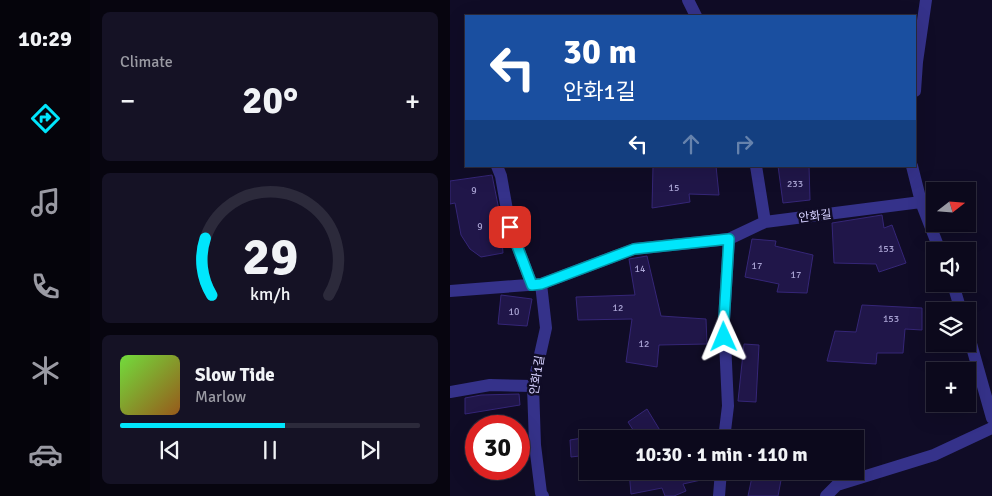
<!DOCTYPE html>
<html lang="en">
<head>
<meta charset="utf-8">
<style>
	:root { --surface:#0c091c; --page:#151225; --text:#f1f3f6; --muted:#9a9aa3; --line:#2c2a3b; --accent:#00e6fc }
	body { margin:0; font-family:Signika,"Noto Sans KR",sans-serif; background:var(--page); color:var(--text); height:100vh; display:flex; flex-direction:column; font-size:19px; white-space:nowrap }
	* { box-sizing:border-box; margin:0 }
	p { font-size:16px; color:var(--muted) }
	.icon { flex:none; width:28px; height:28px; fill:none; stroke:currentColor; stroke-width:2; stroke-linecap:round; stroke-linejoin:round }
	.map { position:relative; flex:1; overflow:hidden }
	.drawer { display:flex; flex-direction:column; gap:12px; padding:12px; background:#07050f; width:360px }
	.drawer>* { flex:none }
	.guide { position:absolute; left:15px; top:15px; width:451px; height:152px; border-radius:0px; box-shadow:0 5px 20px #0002,0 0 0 1px var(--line); background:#1a4fa0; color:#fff; overflow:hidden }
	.needle { width:32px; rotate:73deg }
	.tools { position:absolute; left:476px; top:182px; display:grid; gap:10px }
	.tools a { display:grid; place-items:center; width:50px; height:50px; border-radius:0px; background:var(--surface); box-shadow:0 5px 20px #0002,0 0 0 1px var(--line); font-size:25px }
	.speed { position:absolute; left:15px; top:415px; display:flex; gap:10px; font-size:25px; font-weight:700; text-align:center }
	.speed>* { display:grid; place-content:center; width:65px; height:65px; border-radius:50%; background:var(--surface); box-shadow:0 5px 20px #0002,0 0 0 1px var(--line); line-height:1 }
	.speed .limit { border:8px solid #d22; background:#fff; color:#111 }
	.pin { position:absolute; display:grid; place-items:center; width:42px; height:42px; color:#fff; margin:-21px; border-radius:10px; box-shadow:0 2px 8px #0006 }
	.me { position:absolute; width:55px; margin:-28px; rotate:359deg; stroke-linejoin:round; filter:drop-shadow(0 0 4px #0008) }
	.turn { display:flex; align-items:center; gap:18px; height:105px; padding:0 15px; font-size:22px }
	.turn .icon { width:65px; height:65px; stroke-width:2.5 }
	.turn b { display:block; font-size:35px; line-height:42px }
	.lanes { display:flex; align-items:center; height:48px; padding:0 15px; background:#0003; justify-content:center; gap:25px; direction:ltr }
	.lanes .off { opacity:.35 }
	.big { font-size:38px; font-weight:800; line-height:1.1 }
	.drawer .tile { flex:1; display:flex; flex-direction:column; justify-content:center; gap:8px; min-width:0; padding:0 18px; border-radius:8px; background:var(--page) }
	.drawer .dial { align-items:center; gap:0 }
	.dial svg { height:130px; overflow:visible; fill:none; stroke:var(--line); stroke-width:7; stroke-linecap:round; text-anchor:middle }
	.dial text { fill:var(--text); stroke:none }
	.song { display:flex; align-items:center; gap:15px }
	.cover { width:60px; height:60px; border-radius:8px; background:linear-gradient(135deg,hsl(100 70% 55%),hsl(30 70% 35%)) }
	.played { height:5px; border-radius:2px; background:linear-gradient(90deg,var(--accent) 55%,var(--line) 55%) }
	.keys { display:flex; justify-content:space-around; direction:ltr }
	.heat { display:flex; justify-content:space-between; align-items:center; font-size:28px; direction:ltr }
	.trip { position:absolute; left:129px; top:430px; width:285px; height:50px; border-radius:0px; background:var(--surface); box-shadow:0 5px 20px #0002,0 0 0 1px var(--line); font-weight:800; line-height:50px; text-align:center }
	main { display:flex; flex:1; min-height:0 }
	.dock { display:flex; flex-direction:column; width:90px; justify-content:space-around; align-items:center; background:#05040b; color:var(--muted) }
	.dock .icon { width:35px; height:35px }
	.dock .selected { color:var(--accent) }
	.dock b { font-size:22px; color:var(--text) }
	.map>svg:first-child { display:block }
</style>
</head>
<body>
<main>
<nav class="dock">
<b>10:29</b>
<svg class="icon selected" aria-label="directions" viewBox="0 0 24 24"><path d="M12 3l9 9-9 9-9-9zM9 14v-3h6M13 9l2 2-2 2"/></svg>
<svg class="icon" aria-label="music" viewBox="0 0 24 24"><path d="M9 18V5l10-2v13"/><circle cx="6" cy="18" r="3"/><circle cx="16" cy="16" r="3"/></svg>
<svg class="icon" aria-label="phone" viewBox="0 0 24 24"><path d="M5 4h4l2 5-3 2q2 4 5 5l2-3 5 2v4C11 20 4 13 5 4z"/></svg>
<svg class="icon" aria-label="climate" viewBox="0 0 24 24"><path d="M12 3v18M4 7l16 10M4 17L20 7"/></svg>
<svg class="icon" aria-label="car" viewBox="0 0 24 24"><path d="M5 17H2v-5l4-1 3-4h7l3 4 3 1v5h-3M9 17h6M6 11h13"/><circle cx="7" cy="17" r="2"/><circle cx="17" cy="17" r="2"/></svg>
</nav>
<section class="drawer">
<div class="tile"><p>Climate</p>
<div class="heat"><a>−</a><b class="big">20°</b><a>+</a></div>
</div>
<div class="tile dial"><svg viewBox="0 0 100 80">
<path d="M14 69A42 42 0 1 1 86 69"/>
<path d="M14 69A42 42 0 0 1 10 34" stroke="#00e6fc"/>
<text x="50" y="56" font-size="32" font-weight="700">29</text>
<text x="50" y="72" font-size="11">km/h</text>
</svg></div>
<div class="tile">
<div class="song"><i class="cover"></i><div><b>Slow Tide</b><p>Marlow</p></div></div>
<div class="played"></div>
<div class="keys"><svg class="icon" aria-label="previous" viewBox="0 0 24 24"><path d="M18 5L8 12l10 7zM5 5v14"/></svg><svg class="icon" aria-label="pause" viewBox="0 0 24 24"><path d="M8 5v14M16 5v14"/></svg><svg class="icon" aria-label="next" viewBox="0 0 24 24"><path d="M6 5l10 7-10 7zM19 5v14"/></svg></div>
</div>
</section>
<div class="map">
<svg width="542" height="496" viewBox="0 0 542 496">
	<rect width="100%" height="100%" fill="#100c26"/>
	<path fill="#201649" stroke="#352677" d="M203 166H266L269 195 239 194 240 202 202 208Z
		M328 166H359L360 200 333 203Z
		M42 175 50 215 53 253 31 257 20 249 11 235 5 203 0 204V181Z
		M432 215 434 228 442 225 456 263 429 272 426 264 384 263 382 223Z
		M302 239 326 241 325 246 363 255 357 293 327 292 329 284 295 277Z
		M197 256 211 316 256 319 257 344 209 345 207 367 176 362 182 319 128 320 126 297 185 295 179 259Z
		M51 295 82 299 77 326 48 324Z
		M412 305 472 308V330L455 329 453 353H427L426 364 377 361 385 331 406 332Z
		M294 344 309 345 306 402 288 401Z
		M69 394 70 405 15 414V398L31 395Z
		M197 409 214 437 212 439H189L178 422Z
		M138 437V455L121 457 120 440Z
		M179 471H250L251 480 233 484 236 491 224 496H215L212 488 181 494Z
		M303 472 332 475 328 496H298Z"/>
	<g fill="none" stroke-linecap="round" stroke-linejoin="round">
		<path stroke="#35328a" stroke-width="12" d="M238 0 246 16
			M465 91 467 62 476 0
			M47 166 51 176 60 227 82 285
			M306 166 315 222 471 202 490 251
			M462 166 471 202
			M91 284 96 328 83 386 85 445 91 493 93 496
			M503 284 511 311
			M0 291 91 284 184 249 279 239 315 222
			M518 333 542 418
			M0 392 40 385 83 386
			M274 439 278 406 274 320 279 239
			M269 496 271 471
			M376 496 387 485 484 455 542 428"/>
	</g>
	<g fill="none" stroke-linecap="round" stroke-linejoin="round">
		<g stroke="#0096a4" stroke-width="12">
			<path id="route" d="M60 227 82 285 91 284 184 249 279 239 274 320V337"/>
		</g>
		<use href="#route" stroke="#00e6fc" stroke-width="9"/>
	</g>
	<g text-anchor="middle" stroke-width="5" stroke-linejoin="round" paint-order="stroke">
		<g font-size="10" fill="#a8a2d2">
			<text x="345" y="187">233</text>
			<text x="224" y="191">15</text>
			<text x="24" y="194">9</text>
			<text x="30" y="230">9</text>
			<text x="436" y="252">153</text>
			<text x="307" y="269">17</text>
			<text x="190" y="272">14</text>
			<text x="346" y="278">17</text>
			<text x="168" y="311">12</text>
			<text x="64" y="315">10</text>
			<text x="441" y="322">153</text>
			<text x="194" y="347">12</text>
		</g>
		<g font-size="12" fill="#d6d1ff" stroke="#100c26">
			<text transform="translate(365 216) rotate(-7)" y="4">안화길</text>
			<text transform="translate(87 375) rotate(-81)" y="4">안화1길</text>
		</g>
	</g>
</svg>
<div class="tools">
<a><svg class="needle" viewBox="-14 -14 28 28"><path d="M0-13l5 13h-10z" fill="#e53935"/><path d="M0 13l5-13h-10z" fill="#9a9aa3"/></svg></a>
<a><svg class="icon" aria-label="sound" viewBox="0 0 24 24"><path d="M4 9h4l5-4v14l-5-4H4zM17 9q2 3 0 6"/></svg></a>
<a><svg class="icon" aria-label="layers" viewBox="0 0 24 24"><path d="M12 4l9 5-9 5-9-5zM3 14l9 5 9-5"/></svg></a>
<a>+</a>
</div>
<div class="speed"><div class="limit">30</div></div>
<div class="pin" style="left:60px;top:227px;background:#d93025"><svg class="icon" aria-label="arrive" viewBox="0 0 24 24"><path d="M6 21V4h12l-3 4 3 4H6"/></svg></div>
<svg class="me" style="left:274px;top:337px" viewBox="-20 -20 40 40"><path d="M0-17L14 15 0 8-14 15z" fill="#00e6fc" stroke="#fff" stroke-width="4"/></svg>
<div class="trip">10:30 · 1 min · 110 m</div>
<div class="guide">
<div class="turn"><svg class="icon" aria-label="left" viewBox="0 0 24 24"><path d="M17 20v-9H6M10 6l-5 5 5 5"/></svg><div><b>30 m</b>안화1길</div></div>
<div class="lanes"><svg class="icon" aria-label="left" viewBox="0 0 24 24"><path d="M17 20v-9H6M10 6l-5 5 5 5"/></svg><svg class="icon off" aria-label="ahead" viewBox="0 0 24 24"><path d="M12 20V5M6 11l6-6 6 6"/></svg><svg class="icon off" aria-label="right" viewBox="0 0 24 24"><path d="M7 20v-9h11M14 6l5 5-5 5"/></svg></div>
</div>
</div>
</main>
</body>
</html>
